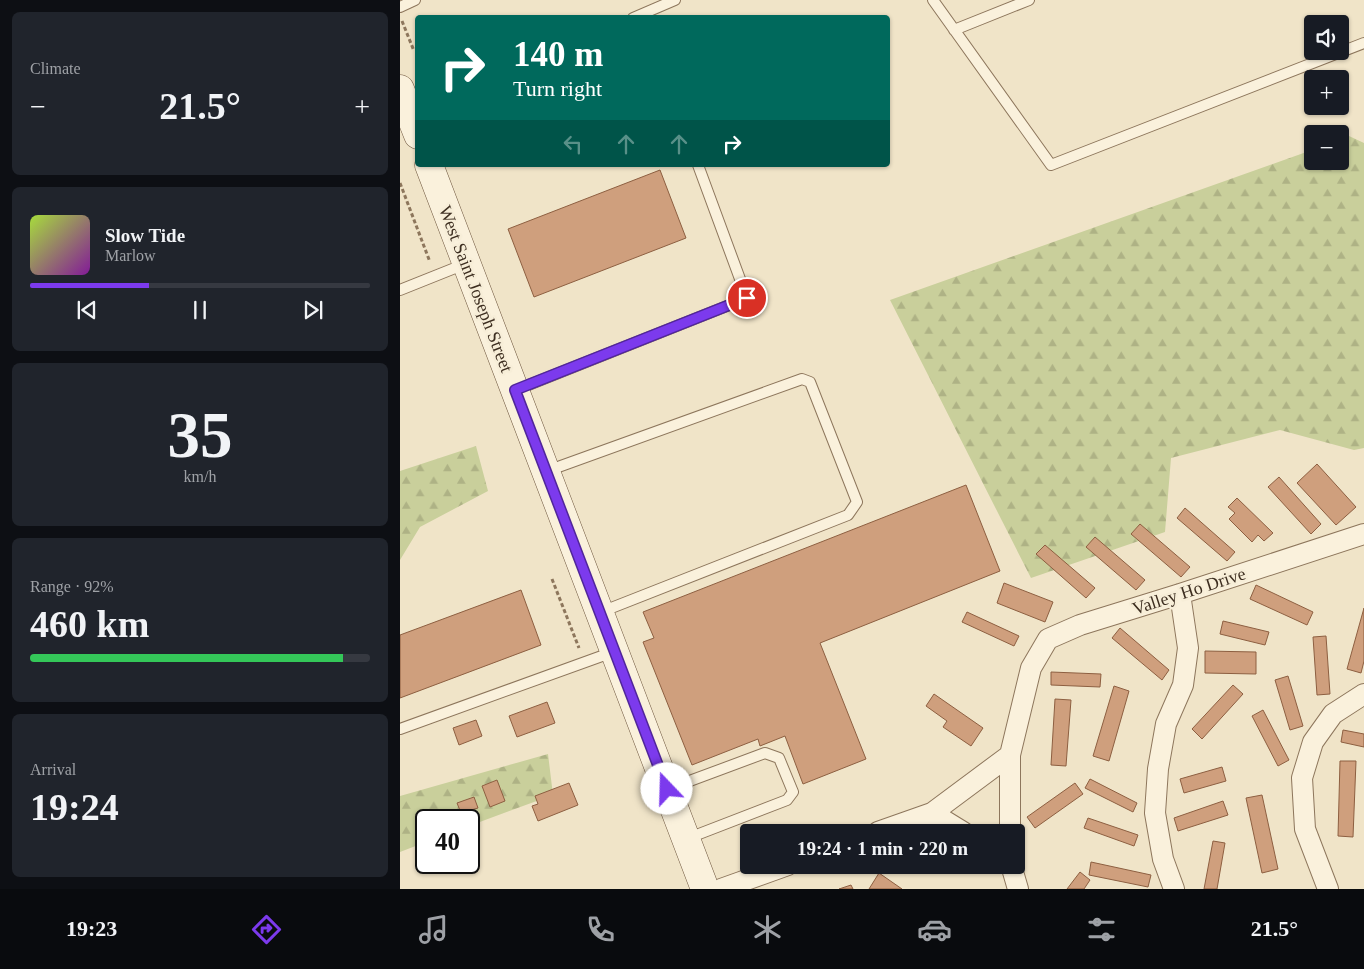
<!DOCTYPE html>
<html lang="en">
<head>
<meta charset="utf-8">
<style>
	:root { --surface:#171b24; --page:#20242c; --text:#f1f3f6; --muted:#9ea1a6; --line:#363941; --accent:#7c3aed }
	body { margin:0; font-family:"Times New Roman",serif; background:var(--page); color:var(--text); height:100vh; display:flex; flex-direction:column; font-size:19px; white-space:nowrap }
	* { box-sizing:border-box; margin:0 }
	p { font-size:16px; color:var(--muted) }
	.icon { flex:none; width:28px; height:28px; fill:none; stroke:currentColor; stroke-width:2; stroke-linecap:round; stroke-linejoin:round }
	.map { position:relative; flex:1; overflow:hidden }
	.details { display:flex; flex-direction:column; gap:12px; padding:12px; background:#0d0f14; width:400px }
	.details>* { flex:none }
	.guide { position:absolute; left:15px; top:15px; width:475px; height:152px; border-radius:5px; box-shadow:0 1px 4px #0004; background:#00695c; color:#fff; overflow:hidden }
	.controls { position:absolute; left:904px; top:15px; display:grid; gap:10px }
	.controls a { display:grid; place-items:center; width:45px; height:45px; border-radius:5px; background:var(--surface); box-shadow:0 1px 4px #0004; font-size:25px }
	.speed { position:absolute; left:15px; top:809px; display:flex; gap:10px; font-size:25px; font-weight:700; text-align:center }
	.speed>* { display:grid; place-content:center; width:65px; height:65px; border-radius:50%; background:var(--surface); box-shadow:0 1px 4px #0004; line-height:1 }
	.speed .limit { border:2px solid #111; border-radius:8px; background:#fff; color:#111 }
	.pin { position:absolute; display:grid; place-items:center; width:42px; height:42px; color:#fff; margin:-21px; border:2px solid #fff; border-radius:50%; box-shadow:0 1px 5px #0007 }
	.me { position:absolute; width:55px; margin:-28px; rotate:339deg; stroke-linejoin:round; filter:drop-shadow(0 0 4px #0008) }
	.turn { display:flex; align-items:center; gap:18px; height:105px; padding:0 15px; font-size:22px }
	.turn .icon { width:65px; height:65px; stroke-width:2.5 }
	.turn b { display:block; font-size:35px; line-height:42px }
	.lanes { display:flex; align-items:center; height:48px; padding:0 15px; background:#0003; justify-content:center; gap:25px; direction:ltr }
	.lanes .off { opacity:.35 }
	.big { font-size:38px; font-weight:700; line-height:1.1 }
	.details .tile { flex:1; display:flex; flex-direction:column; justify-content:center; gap:8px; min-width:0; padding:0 18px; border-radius:8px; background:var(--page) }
	.details .dial { align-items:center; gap:0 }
	.dial b { font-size:65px; line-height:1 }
	.song { display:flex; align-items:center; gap:15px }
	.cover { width:60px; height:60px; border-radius:8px; background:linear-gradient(135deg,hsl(80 70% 55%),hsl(290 70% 35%)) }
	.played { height:5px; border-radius:2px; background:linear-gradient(90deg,var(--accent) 35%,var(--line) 35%) }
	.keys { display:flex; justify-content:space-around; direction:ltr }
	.heat { display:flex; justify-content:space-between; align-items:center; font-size:28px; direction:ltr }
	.charge { height:8px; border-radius:4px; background:linear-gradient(90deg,#34c759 92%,var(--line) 0) }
	.trip { position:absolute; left:340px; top:824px; width:285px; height:50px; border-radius:5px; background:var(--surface); box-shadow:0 1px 4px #0004; font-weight:700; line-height:50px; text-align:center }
	.tabs { display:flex; height:80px; justify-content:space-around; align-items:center; background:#090b0e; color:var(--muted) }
	.tabs .icon { width:35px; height:35px }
	.tabs .selected { color:var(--accent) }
	.tabs b { font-size:22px; color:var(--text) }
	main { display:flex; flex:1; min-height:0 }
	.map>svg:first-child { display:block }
</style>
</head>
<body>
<main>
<section class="details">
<div class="tile"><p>Climate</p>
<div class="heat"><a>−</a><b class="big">21.5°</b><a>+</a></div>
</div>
<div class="tile">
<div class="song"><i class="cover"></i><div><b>Slow Tide</b><p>Marlow</p></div></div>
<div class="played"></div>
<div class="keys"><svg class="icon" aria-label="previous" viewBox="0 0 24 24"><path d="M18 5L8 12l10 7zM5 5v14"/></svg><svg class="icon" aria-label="pause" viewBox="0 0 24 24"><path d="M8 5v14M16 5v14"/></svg><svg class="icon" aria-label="next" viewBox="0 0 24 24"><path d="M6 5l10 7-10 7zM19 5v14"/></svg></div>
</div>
<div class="tile dial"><b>35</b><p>km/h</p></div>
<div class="tile"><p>Range · 92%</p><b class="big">460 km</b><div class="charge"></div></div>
<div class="tile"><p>Arrival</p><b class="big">19:24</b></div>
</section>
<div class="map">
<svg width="964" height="889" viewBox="0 0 964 889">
	<defs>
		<pattern id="forest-firs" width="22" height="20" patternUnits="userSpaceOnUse" patternTransform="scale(1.25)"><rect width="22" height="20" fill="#c9cf9b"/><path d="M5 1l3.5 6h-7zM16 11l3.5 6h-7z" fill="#aeb285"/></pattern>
	</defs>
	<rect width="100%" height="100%" fill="#f0e4c8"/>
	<path fill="url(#forest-firs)" d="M949 136 964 143V448L954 450 880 430 771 458 765 532 631 578 490 300 912 150V161H940V140Z
		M76 446 88 491 20 527 0 560V471Z
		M148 754 153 795 69 826V820H26V842L0 852V796Z"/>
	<path fill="#cf9f7d" stroke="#8d5f41" d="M260 170 286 238 134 297 108 229Z
		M917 464 956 507 936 525 897 483Z
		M879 477 921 524 911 534 868 487Z
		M566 485 600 571 420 643 466 759 403 784 385 736 360 746 358 739 292 765 243 642 254 638 243 612Z
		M837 498 873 533 864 541 858 535 852 542 829 519 835 513 828 507Z
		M785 508 835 552 827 561 777 518Z
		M740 524 790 567 781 577 731 534Z
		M695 537 745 580 736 590 686 547Z
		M645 545 695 588 686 598 636 554Z
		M604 583 653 602 645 622 597 603Z
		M856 585 913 612 907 625 850 599Z
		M121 590 141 645 0 698V635Z
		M964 608V661L961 673 947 669Z
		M567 612 619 636 614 646 562 622Z
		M823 621 869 632 865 645 820 634Z
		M720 628 769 670 762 680 712 638Z
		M926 636 930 694 917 695 913 637Z
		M805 651 856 652V674L805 673Z
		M651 672 701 674 700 687 651 685Z
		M888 676 903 726 890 730 875 680Z
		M833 685 843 694 802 739 792 729Z
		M714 686 729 691 709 761 693 756Z
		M534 694 583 728 571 746 543 727 547 721 526 706Z
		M655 699 671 700 666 766 651 765Z
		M147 702 155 723 117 737 109 716Z
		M863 710 889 760 878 766 852 716Z
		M76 720 82 736 59 745 53 728Z
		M943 730 964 734V747L941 742Z
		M940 761H956L953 837 938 836Z
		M822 767 826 781 784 793 780 779Z
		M690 779 737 803 733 812 685 788Z
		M97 780 105 801 90 807 82 786Z
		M169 783 178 805 138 821 132 806 138 804 135 796Z
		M675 783 683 794 635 828 627 817Z
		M862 795 878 869 862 873 846 798Z
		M74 797 78 808 61 813 57 803Z
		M823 801 828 815 778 831 774 818Z
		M688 818 738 835 734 846 684 828Z
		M813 841 825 843 817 889H804Z
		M691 862 751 875 748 887 689 875Z
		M680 872 690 880 684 889H667Z
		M479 873 502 889H469Z
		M451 885 453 889H439Z"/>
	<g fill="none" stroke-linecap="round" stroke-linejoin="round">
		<g stroke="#8d765c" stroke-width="12">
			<path id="lane" d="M533 0 651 165 964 43
				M0 7 15 0
				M233 18 275 0
				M554 30 629 0
				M0 290 65 264
				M116 390 347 298 298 165
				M147 471 402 379 410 382 457 502 448 515 201 612
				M0 729 213 652
				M268 789 365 753 379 758 393 792 387 800 286 839"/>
		</g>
		<g stroke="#8d765c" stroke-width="22">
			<path id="street" d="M532 813 563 832
				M478 832 532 813 610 755 631 668 648 639 680 625 780 594 964 534
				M610 832V755
				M611 865 618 889
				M321 889 388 865
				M774 889 763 859 755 813 758 769 766 724 783 685 788 648 780 594
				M928 889 905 829 902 778 913 742 933 714 964 694"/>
		</g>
		<g stroke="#6f573f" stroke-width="29">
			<path id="secondary" d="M0 89 18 135
				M29 165 305 889"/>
		</g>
		<path stroke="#8d765c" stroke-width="3" stroke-dasharray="4 2.5" stroke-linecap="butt" d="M2 21 14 51
			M0 183 30 262
			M152 579 179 648"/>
		<use href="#lane" stroke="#faf1dc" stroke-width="10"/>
		<use href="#street" stroke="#faf1dc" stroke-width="20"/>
		<use href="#secondary" stroke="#faf1dc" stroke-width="28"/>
	</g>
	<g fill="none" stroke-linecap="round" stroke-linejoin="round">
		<g stroke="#51269a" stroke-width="12">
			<path id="route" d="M267 789 115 390 347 298"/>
		</g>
		<use href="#route" stroke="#7c3aed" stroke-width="9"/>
	</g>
	<g text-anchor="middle" stroke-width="5" stroke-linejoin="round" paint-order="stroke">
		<g font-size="18" fill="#3d2e20" stroke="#f7eed8">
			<text transform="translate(76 289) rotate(69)" y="6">West Saint Joseph Street</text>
			<text transform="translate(789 591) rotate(-18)" y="6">Valley Ho Drive</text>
		</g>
	</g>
</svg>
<div class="controls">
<a><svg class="icon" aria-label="sound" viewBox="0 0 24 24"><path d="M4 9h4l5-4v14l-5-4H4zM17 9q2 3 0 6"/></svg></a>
<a>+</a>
<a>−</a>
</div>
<div class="speed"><div class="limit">40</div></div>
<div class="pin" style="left:347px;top:298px;background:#d93025"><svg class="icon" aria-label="arrive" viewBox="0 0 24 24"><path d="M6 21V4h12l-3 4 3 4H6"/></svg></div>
<svg class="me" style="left:267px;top:789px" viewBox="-20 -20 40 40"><circle r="19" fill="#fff"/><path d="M0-13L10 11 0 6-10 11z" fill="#7c3aed"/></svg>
<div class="trip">19:24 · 1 min · 220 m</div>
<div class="guide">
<div class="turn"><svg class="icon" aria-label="right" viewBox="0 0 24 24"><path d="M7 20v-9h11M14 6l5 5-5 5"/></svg><div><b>140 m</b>Turn right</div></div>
<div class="lanes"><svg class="icon off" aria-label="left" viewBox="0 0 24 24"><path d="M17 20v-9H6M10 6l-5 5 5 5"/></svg><svg class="icon off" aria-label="ahead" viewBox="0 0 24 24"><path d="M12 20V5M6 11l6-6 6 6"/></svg><svg class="icon off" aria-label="ahead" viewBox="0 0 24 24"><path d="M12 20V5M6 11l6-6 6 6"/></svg><svg class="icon" aria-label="right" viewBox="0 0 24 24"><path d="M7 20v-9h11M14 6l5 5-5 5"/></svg></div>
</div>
</div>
</main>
<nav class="tabs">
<b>19:23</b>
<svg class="icon selected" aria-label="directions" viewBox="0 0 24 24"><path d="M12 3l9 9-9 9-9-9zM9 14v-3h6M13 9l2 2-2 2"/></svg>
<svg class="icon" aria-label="music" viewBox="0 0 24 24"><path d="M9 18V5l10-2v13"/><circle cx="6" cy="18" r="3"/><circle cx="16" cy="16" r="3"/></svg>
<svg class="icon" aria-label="phone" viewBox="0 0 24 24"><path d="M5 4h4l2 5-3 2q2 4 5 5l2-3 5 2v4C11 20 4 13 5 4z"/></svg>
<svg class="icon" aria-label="climate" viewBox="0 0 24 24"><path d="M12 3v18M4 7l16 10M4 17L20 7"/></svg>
<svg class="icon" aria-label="car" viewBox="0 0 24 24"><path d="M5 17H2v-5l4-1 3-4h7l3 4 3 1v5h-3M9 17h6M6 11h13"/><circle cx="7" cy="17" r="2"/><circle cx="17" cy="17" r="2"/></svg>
<svg class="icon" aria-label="filters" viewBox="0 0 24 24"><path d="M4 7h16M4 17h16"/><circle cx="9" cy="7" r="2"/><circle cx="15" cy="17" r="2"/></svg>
<b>21.5°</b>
</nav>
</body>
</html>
